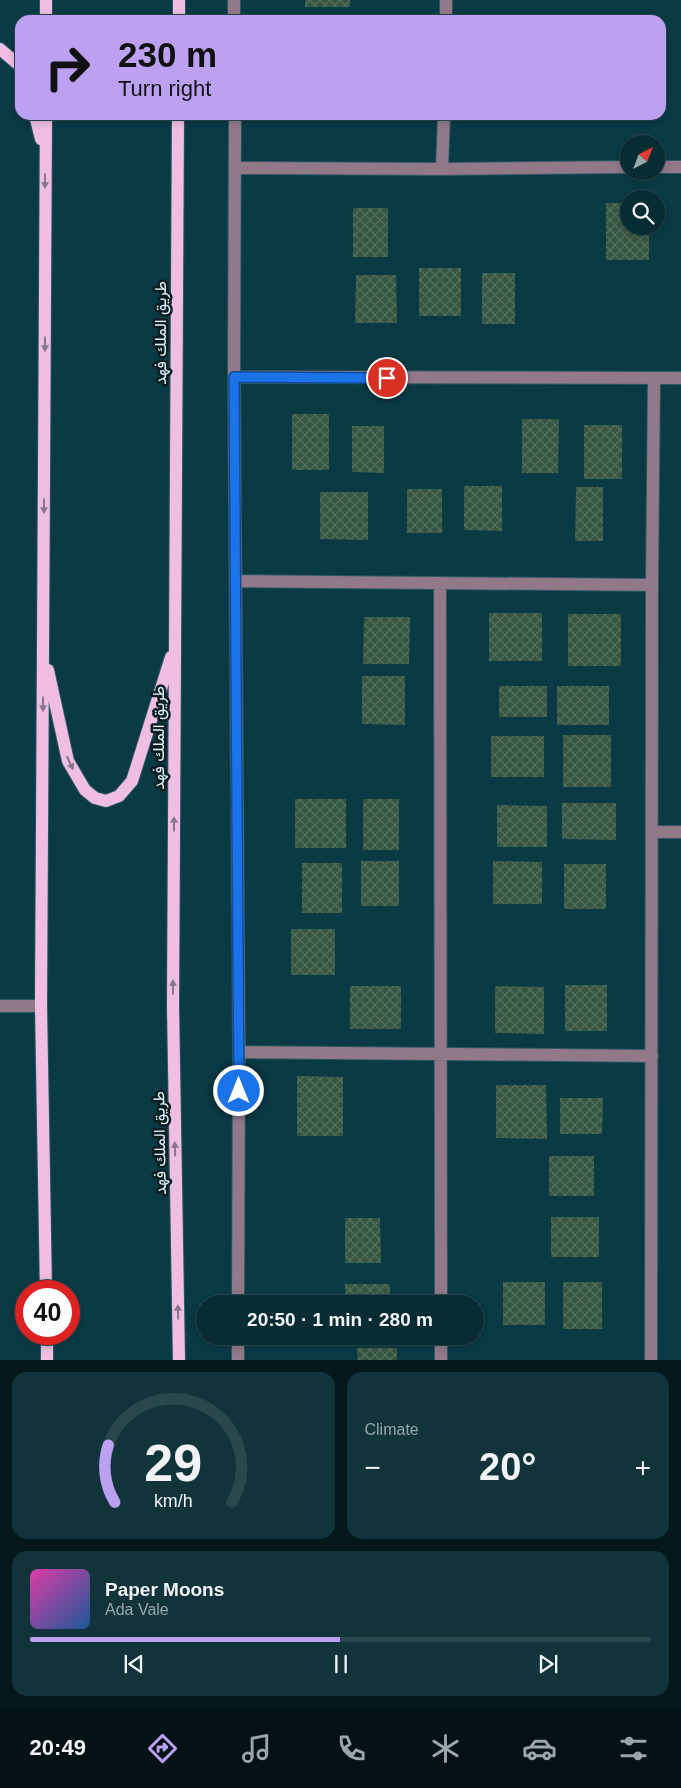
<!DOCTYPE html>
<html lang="en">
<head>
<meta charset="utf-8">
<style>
	:root { --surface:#082c33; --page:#11343b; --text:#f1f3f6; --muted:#98a7ac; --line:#29484e; --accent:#bca0f2 }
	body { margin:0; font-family:Helvetica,Vazirmatn,sans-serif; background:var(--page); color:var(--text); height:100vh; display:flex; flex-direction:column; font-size:19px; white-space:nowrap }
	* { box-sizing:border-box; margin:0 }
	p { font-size:16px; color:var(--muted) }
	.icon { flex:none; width:28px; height:28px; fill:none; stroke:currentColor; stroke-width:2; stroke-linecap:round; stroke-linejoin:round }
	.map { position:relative; height:1360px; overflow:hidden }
	.panel { display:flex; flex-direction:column; gap:12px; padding:12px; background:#04181c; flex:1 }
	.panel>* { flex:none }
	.hud { position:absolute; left:15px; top:15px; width:651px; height:105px; border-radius:15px; box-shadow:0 2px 8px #0003,0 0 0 1px var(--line); background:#bca0f2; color:#111; overflow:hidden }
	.needle { width:32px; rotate:42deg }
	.controls { position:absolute; left:620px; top:135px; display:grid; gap:10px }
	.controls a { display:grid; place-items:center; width:45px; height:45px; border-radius:50%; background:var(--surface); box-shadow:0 2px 8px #0003,0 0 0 1px var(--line); font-size:25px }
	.speed { position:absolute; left:15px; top:1280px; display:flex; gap:10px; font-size:25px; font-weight:700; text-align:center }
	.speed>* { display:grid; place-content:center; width:65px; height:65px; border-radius:50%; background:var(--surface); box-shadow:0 2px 8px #0003,0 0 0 1px var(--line); line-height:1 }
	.speed .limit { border:8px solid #d22; background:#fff; color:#111 }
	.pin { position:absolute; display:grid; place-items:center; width:42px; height:42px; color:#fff; margin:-21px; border:2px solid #fff; border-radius:50%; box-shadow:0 1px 5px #0007 }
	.me { position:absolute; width:55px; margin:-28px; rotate:0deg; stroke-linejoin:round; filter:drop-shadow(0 0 4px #0008) }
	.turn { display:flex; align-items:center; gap:18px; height:105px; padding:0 20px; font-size:22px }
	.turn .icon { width:65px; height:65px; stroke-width:2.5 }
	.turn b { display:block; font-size:35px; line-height:42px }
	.big { font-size:38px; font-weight:700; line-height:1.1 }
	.panel .tile { flex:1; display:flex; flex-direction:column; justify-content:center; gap:8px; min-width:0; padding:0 18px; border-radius:15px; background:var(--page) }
	.panel .dial { align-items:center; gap:0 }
	.dial svg { height:130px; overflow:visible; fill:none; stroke:var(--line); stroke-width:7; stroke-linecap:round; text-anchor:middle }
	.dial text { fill:var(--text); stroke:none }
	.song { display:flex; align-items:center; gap:15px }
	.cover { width:60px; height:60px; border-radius:8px; background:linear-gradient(135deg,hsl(320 70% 55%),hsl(210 70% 35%)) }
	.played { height:5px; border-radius:2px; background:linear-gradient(90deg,var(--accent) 50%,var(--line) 50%) }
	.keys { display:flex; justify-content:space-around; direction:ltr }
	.heat { display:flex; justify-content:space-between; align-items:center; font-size:28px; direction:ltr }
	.panel .tiles { flex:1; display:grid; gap:12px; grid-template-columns:1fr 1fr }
	.tile:last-child { grid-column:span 2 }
	.trip { position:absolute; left:196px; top:1295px; width:288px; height:50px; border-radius:25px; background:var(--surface); box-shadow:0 2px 8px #0003,0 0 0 1px var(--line); font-weight:700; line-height:50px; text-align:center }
	.dock { display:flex; height:80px; justify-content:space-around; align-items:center; background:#031214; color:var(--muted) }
	.dock .icon { width:35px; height:35px }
	.dock .current { color:var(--accent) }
	.dock b { font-size:22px; color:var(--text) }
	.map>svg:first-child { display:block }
</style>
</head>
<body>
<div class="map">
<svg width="681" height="1361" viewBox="0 0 681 1361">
	<defs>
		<pattern id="building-cross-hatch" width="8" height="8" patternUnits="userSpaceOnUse" patternTransform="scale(1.25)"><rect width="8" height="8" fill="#365642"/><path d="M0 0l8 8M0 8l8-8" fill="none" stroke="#526f5e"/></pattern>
	</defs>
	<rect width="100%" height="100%" fill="#0a3a44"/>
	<path fill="url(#building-cross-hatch)" d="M305 0H350V7H305Z
		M606 203H629V226H649V260H606Z
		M353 208H388V257H353Z
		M419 268H461V316H419Z
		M482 273H515V324H482Z
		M356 275H396L397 323H355Z
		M292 414H329V470H292Z
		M522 419H559L558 473H522Z
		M584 425H622V479H584Z
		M352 426H384V473L352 472Z
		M464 486H502V531L464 530Z
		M576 487H603V541H575Z
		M407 489H442V533H407Z
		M320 492H368V540L320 539Z
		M489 613H542V661H489Z
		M568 614H621V666H568Z
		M364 617H410L409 664H363Z
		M362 676H405V725L362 724Z
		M499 686H547V717H499Z
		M557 686H609V725H557Z
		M563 735H611V787H563Z
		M491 736H544V777H491Z
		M295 799H346V848H295Z
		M363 799H399V850H363Z
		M562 803H616V840L562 839Z
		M497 805 547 806V847H497Z
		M361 861H399V906H361Z
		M493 861 542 862V904H493Z
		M302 863H342V913H302Z
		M564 864H606V909H564Z
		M291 929H335V975H291Z
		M565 985H607V1031H565Z
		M350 986H401V1029H350Z
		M495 986 544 987V1034L495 1033Z
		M297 1076 343 1077V1136H297Z
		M496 1085H546L547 1139 496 1138Z
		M560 1098H603L602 1134H560Z
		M549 1156H594V1196H549Z
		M551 1217H599V1257H551Z
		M345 1218H380L381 1263H345Z
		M503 1282H545V1325H503Z
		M563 1282H602V1329H563Z
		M345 1284H390V1304H345Z
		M357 1348H397V1361H358Z"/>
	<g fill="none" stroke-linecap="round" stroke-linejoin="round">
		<g stroke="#2c5861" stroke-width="14">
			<path id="minor" d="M234 0V20
				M446 20V0
				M235 115 234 377 239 1052 238 1304
				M656 167H681
				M235 168 442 169 629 167
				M442 169 444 115
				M234 377 681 378
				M237 581 652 585
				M440 583 441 1304
				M652 832H681
				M0 1006H41
				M239 1052 652 1056
				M441 1336V1361
				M238 1361V1336
				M651 1361 652 585 654 378"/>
		</g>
		<g stroke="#2c5861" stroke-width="14">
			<path id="major" d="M46 20V0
				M179 20V0
				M0 49 20 66
				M35 115 41 139
				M46 115 41 1006 46 1291
				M178 115 173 1006 179 1361
				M48 670 68 761 85 790 95 798 106 801 119 796 132 781 171 657
				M47 1334V1361"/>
		</g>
		<use href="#minor" stroke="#91798a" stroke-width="12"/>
		<use href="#major" stroke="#efbee2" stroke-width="12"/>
	</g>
	<defs><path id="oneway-solid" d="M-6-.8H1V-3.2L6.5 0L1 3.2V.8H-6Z" transform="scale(1.25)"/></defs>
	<g fill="#89768c">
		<use href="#oneway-solid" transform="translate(45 181) rotate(90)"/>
		<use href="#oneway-solid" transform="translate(45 344) rotate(90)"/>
		<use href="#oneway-solid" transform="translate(44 506) rotate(90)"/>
		<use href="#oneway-solid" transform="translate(43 704) rotate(90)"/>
		<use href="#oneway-solid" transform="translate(70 763) rotate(65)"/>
		<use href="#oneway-solid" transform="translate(174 824) rotate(-90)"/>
		<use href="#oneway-solid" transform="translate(173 987) rotate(-90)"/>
		<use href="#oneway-solid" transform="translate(175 1149) rotate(-91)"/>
		<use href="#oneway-solid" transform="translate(178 1312) rotate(-91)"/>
	</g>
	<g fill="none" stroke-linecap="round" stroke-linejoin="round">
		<g stroke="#114b97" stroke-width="12">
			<path id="route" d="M239 1091 234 377 387 378"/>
		</g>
		<use href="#route" stroke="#1a73e8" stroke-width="9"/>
	</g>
	<g text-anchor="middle" stroke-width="5" stroke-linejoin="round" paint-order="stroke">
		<g font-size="16" fill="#dcf3f9" stroke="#0c1e23">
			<text transform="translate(160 333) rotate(-90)" y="6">طريق الملك فهد</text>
			<text transform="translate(158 738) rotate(-90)" y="6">طريق الملك فهد</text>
			<text transform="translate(159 1143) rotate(-91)" y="6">طريق الملك فهد</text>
		</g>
	</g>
</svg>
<div class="controls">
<a><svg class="needle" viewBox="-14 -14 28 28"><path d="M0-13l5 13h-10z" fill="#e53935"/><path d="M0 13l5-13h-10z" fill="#98a7ac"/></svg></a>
<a><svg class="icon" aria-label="search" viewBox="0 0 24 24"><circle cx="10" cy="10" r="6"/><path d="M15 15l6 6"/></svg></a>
</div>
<div class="speed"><div class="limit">40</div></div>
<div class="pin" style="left:387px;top:378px;background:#d93025"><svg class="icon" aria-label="arrive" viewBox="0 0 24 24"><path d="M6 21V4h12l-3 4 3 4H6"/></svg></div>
<svg class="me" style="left:239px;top:1091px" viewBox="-20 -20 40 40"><circle r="17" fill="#1a73e8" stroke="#fff" stroke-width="3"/><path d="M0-11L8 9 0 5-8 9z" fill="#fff"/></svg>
<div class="trip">20:50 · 1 min · 280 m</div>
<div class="hud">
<div class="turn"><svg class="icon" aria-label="right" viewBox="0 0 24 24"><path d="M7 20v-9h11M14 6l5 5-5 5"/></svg><div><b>230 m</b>Turn right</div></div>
</div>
</div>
<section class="panel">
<div class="tiles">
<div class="tile dial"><svg viewBox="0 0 100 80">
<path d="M14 69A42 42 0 1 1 86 69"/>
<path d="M14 69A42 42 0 0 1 10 34" stroke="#bca0f2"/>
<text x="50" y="56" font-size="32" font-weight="700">29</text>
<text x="50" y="72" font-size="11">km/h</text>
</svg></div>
<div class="tile"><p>Climate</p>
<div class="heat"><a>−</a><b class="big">20°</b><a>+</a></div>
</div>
<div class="tile">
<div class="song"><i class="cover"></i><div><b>Paper Moons</b><p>Ada Vale</p></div></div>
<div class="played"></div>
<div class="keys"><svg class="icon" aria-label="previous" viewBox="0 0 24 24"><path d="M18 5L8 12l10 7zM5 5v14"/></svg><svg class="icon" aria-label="pause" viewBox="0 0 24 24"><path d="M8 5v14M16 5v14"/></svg><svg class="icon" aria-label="next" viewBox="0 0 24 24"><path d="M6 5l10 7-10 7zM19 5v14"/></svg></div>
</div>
</div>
</section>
<nav class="dock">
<b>20:49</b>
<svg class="icon current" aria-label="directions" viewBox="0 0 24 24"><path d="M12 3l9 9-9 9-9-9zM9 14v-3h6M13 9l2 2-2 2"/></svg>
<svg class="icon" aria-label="music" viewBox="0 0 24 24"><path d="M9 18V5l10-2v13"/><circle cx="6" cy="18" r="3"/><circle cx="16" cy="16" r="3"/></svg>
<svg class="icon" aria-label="phone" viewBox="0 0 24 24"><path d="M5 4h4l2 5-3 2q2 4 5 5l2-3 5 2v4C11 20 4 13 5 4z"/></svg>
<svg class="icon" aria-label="climate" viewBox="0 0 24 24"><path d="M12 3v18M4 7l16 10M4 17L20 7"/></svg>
<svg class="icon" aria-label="car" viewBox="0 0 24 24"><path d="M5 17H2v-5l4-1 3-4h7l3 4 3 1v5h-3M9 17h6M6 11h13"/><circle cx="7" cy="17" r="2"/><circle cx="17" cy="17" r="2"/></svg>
<svg class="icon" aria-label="filters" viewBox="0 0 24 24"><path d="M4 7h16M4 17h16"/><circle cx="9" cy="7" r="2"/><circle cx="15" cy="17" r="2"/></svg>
</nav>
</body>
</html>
